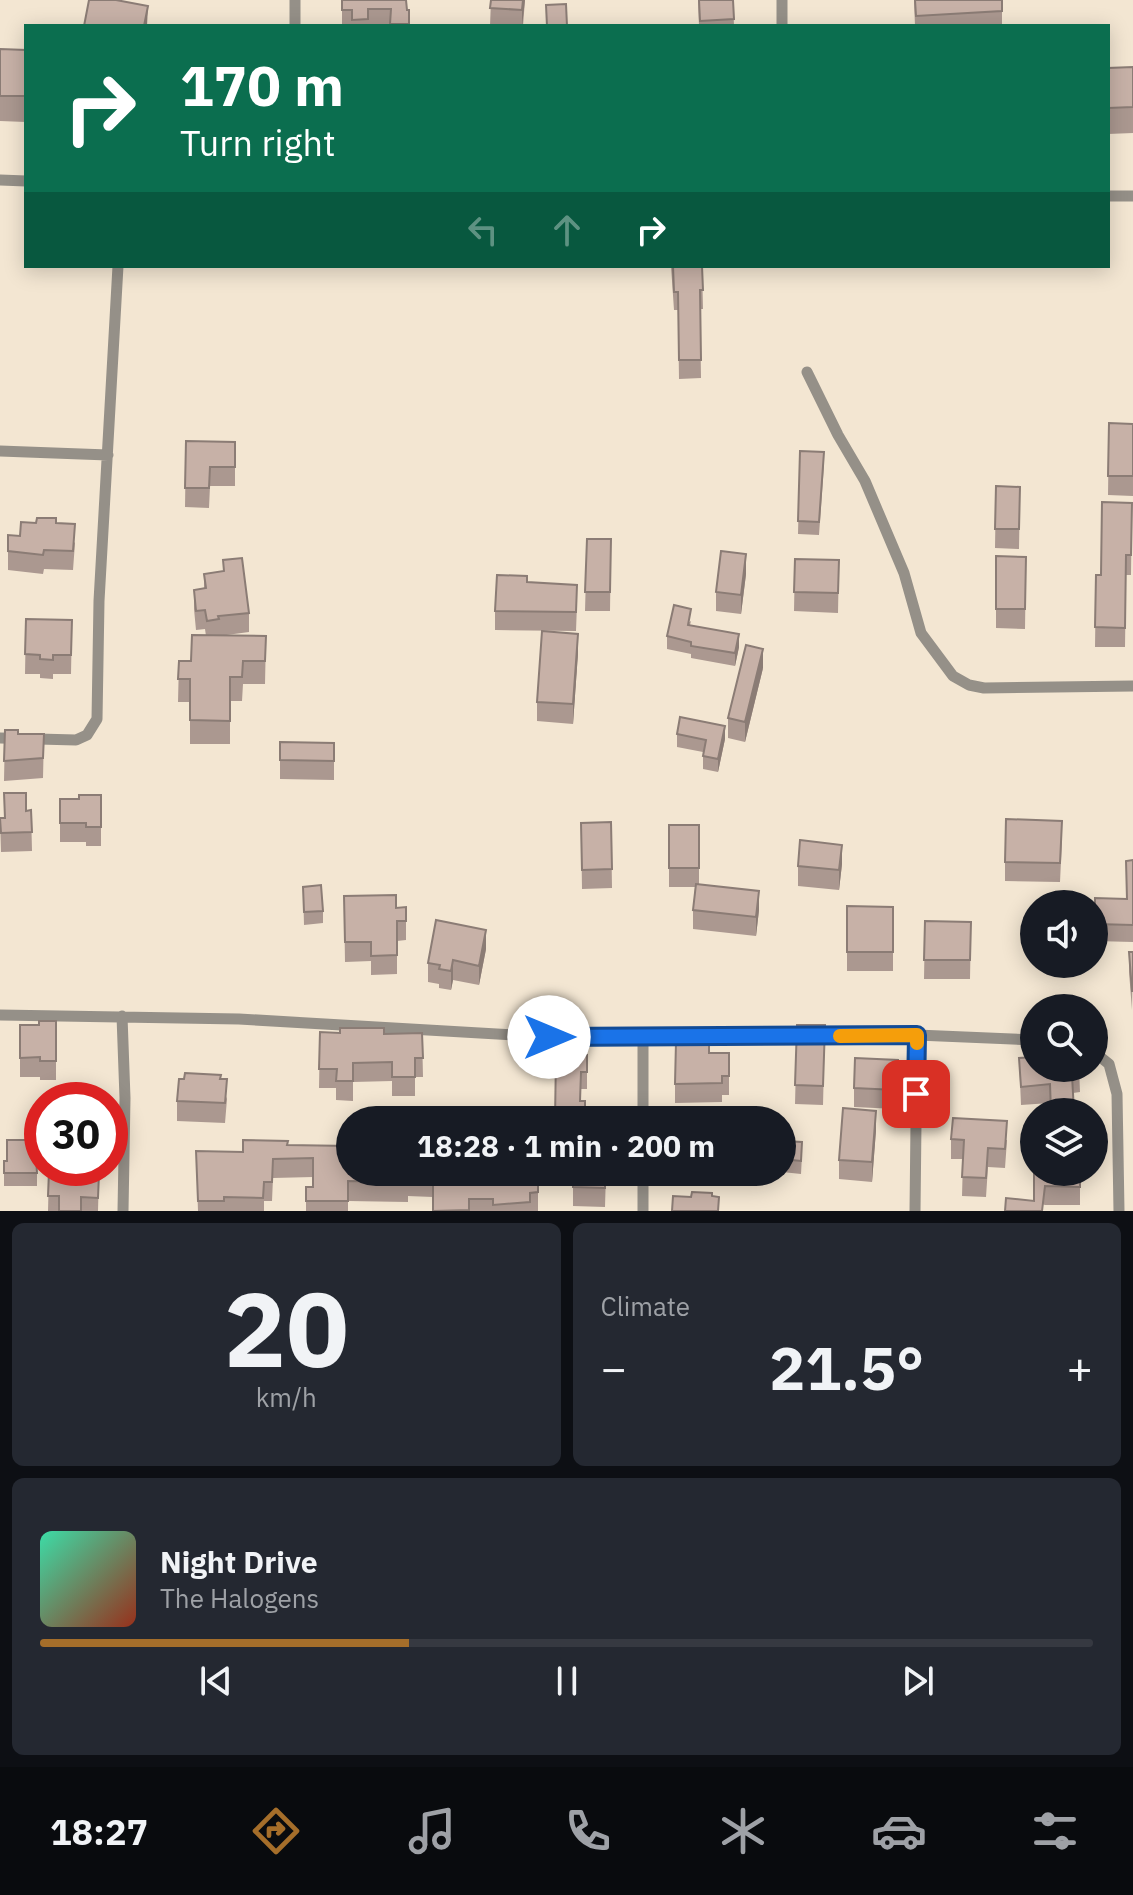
<!DOCTYPE html>
<html lang="en">
<head>
<meta charset="utf-8">
<style>
	:root { --surface:#171b24; --page:#242831; --text:#f1f3f6; --muted:#9ea1a6; --line:#363941; --accent:#a56e2a }
	body { margin:0; font-family:"IBM Plex Sans",sans-serif; background:var(--page); color:var(--text); height:100vh; display:flex; flex-direction:column; font-size:30px; white-space:nowrap }
	* { box-sizing:border-box; margin:0 }
	p { font-size:26px; color:var(--muted) }
	.icon { flex:none; width:44px; height:44px; fill:none; stroke:currentColor; stroke-width:2; stroke-linecap:round; stroke-linejoin:round }
	.map { position:relative; height:1211px; overflow:hidden }
	.drawer { display:flex; flex-direction:column; gap:12px; padding:12px; background:#0d0f14; flex:1 }
	.drawer>* { flex:none }
	.top-card { position:absolute; left:24px; top:24px; width:1086px; height:244px; border-radius:0px; box-shadow:0 4px 20px #0003; background:#0b6e4f; color:#fff; overflow:hidden }
	.buttons { position:absolute; left:1020px; top:890px; display:grid; gap:16px }
	.buttons a { display:grid; place-items:center; width:88px; height:88px; border-radius:50%; background:var(--surface); box-shadow:0 4px 20px #0003; font-size:40px }
	.speed { position:absolute; left:24px; top:1082px; display:flex; gap:16px; font-size:40px; font-weight:700; text-align:center }
	.speed>* { display:grid; place-content:center; width:104px; height:104px; border-radius:50%; background:var(--surface); box-shadow:0 4px 20px #0003; line-height:1 }
	.speed .limit { border:12px solid #d22; background:#fff; color:#111 }
	.pin { position:absolute; display:grid; place-items:center; width:68px; height:68px; color:#fff; margin:-34px; border-radius:16px; box-shadow:0 4px 12px #0006 }
	.me { position:absolute; width:88px; margin:-44px; rotate:90deg; stroke-linejoin:round; filter:drop-shadow(0 0 6px #0008) }
	.turn { display:flex; align-items:center; gap:28px; height:168px; padding:0 24px; font-size:36px }
	.turn .icon { width:104px; height:104px; stroke-width:2.5 }
	.turn b { display:block; font-size:56px; line-height:68px }
	.lanes { display:flex; align-items:center; height:76px; padding:0 24px; background:#0003; justify-content:center; gap:40px; direction:ltr }
	.lanes .off { opacity:.35 }
	.big { font-size:60px; font-weight:800; line-height:1.1 }
	.drawer .tile { flex:1; display:flex; flex-direction:column; justify-content:center; gap:12px; min-width:0; padding:0 28px; border-radius:12px; background:var(--page) }
	.drawer .dial { align-items:center; gap:0 }
	.dial b { font-size:104px; line-height:1 }
	.song { display:flex; align-items:center; gap:24px }
	.cover { width:96px; height:96px; border-radius:12px; background:linear-gradient(135deg,hsl(160 70% 55%),hsl(10 70% 35%)) }
	.played { height:8px; border-radius:4px; background:linear-gradient(90deg,var(--accent) 35%,var(--line) 35%) }
	.keys { display:flex; justify-content:space-around; direction:ltr }
	.heat { display:flex; justify-content:space-between; align-items:center; font-size:44px; direction:ltr }
	.drawer .tiles { flex:1; display:grid; gap:12px; grid-template-columns:1fr 1fr }
	.tile:last-child { grid-column:span 2 }
	.trip { position:absolute; left:336px; top:1106px; width:460px; height:80px; border-radius:40px; background:var(--surface); box-shadow:0 4px 20px #0003; font-weight:800; line-height:80px; text-align:center }
	.dock { display:flex; height:128px; justify-content:space-around; align-items:center; background:#090b0e; color:var(--muted) }
	.dock .icon { width:56px; height:56px }
	.dock .selected { color:var(--accent) }
	.dock b { font-size:36px; color:var(--text) }
	.map>svg:first-child { display:block }
</style>
</head>
<body>
<div class="map">
<svg width="1133" height="1211" viewBox="0 0 1133 1211">
	<rect width="100%" height="100%" fill="#f3e6d2"/>
	<g fill="none" stroke-linecap="round" stroke-linejoin="round">
		<path stroke="#959088" stroke-width="11" d="M295 26V0
			M782 26V0
			M0 180 26 181
			M1108 196H1133
			M807 372 838 435 865 481 904 573 921 633 953 676 969 685 984 688 1133 686
			M0 451 108 455
			M0 738 76 740 87 735 97 719 99 601 118 266
			M0 1015 239 1019 549 1037 917 1035 1034 1040
			M122 1016 125 1098 123 1211
			M643 1037V1120
			M1094 1052 1109 1064 1117 1094 1119 1211
			M643 1211V1172
			M915 1211 917 1035"/>
	</g>
	<path fill="#ab9890" d="M342 0 409 10V26H342Z
		M491 0H525L523 26H490Z
		M698 0H733L734 26H699Z
		M914 0H1002V26H915Z
		M0 49 26 50V122L0 121Z
		M1133 67V133L1108 134V68Z
		M671 266H702L703 309H700L701 378 679 379 678 310H674Z
		M1109 423 1133 424V496L1108 495Z
		M186 441 235 442V486H210L209 508 185 507Z
		M800 451 824 465 819 535 798 534Z
		M996 486 1020 487 1019 549 995 548Z
		M1132 503 1131 575H1126L1125 647H1095L1096 575H1101Z
		M36 523H56L75 543 73 570 44 569 43 574 8 570V535L20 536Z
		M587 539H611L610 611H585Z
		M996 556 1026 557 1025 629 996 628Z
		M795 559 839 560 838 613 794 611Z
		M223 560 249 613V632L219 636H266L265 684H243L242 701H230V744H190V702H178L179 661H191L206 636 205 629 196 630 194 609V590L204 588V574L223 571Z
		M746 574 741 614 716 611V592Z
		M527 582 577 604 576 631 495 630V611Z
		M26 619 72 620 71 674H53V679L40 678V674H25Z
		M691 621 690 625 739 647 735 666 691 658V654L667 649V636Z
		M578 653 573 724 537 721V702Z
		M763 668 745 742 728 738V718Z
		M5 730 18 734H44L43 778 4 781Z
		M677 734 725 739 718 772 703 769V752L677 747Z
		M280 742 334 743V780L280 779Z
		M101 795V846H86V842H60V799H79Z
		M31 810 32 851 1 852 0 818H4L26 811Z
		M611 822 612 888 582 889 581 823Z
		M669 825H699V885L759 910 756 936 693 929V910L695 887H669Z
		M1062 840 1060 882 1005 881V862Z
		M1133 860V942L1095 941V898L1126 899V861Z
		M842 864 839 890 798 886V866Z
		M303 887 323 911V923L304 925Z
		M344 896 396 908 406 907V940L397 941V974L371 975V961L345 962Z
		M847 906 893 907V971H847Z
		M925 921 971 922 970 979H924Z
		M486 949 479 985 453 980 451 990 439 988V984L428 982V963Z
		M1129 952H1133L1132 1010 1129 972Z
		M56 1021V1080H40V1077H20V1025H39Z
		M797 1025H825L823 1105 795 1104Z
		M320 1032 384 1034 422 1033 423 1077H415V1096H392V1081L353 1082V1101L336 1100V1088H319Z
		M709 1053H729V1095H722V1102L675 1103V1084Z
		M587 1055V1089H581L555 1120Z
		M1019 1058 1079 1068 1080 1092 1073 1093 1074 1112H1050V1103L1021 1105Z
		M184 1079H220L227 1099 225 1123 177 1121V1101Z
		M898 1079 896 1109 854 1107V1088Z
		M876 1130 872 1182 839 1179V1160Z
		M951 1139 1007 1140 1005 1168 988 1167 986 1197 962 1196 963 1159H951Z
		M287 1145 538 1172V1211H433V1197L408 1196V1202L348 1201V1211H306V1187H313V1177L273 1178 272 1201H264V1211H198L196 1151 243 1152Z
		M802 1155 801 1174 782 1172V1159Z
		M4 1161 37 1173V1186H4Z
		M49 1171 99 1173 98 1211H48Z
		M560 1172H606L605 1207 573 1206V1180L560 1179Z
		M726 1172H751V1177L736 1178V1174H726Z
		M1034 1172H1080V1205H1045L1034 1201Z"/>
	<path fill="#8b7c75" d="M523 0H525L522 26V10Z
		M148 6 147 26H144Z
		M746 554V574L741 614V595Z
		M578 634V653L573 724V704Z
		M739 634V647L735 666V653Z
		M763 649V668L745 742V722Z
		M725 726V739L718 772V759Z
		M842 845V864L839 890V870Z
		M759 891V910L756 936V917Z
		M486 930V949L479 985V966Z
		M453 960V980L451 990V971Z
		M876 1111V1130L872 1182V1162Z"/>
	<path fill="#c7b1a7" stroke="#8b7c75" stroke-width="2" d="M89 0H116L148 6 144 26H84Z
		M342 0H406L407 10H409V24H390L391 9H368V19L352 20V10H342Z
		M491 0H523L522 10 490 8Z
		M699 0H733L734 19 700 21Z
		M915 0H1002V11L916 16Z
		M566 4 567 26H547L546 5Z
		M0 49 26 50V96H0Z
		M1133 67V107L1108 108V68Z
		M673 266H702L703 290H700L701 360H679L678 292H674Z
		M1109 423 1133 424V476H1108Z
		M186 441 235 442V467H210L209 488H185Z
		M800 451 824 452 819 522 798 521Z
		M996 486 1020 487 1019 529H995Z
		M1102 502 1132 503 1131 555H1126L1125 628 1095 627 1096 575H1101Z
		M37 518H56V523L75 524 73 551 44 550 43 555 8 551V535L20 536 21 522 36 523Z
		M587 539H611L610 592H585Z
		M721 551 746 554 741 595 716 592Z
		M996 556 1026 557 1025 609H996Z
		M242 558 249 613 218 616 219 619 207 621 205 610 196 611 194 590 206 588 204 574 224 571 223 560Z
		M795 559 839 560 838 593 794 592Z
		M497 575 527 576V582L577 585 576 612 495 611Z
		M674 605 691 609 688 625 739 634 735 653 691 646V642L667 636Z
		M26 619 72 620 71 655H53V660L40 659V655L25 654Z
		M542 631 578 634 573 704 537 702Z
		M192 635 266 636 265 661H243L242 677H230V721L190 720V679H178L179 661H191Z
		M746 645 763 649 745 722 728 718Z
		M680 717 725 726 718 759 703 756 706 740 677 734Z
		M5 730H18V734H44L43 758 4 761Z
		M280 742 334 743V761L280 760Z
		M4 793H26V811L31 810 32 832 1 833 0 818H5Z
		M79 795H101V827H86V823H60V799H79Z
		M1006 819 1062 821 1060 863 1005 862Z
		M611 822 612 869 582 870 581 823Z
		M669 825H699V868H669Z
		M800 840 842 845 839 870 798 866Z
		M1133 860V925L1095 924V898L1127 899 1126 861Z
		M696 884 759 891 756 917 693 910Z
		M321 885 323 911 304 912 303 887Z
		M396 895V908L406 907V921H397V955L371 956V942H345L344 896Z
		M847 906 893 907V952H847Z
		M436 920 486 930 479 966 453 960 451 971 439 969 440 965 428 963Z
		M925 921 971 922 970 960H924Z
		M1129 952H1133V991H1132Z
		M39 1021H56V1061H40V1057L20 1058V1025H39Z
		M797 1025H825L823 1086 795 1085Z
		M340 1028H384V1034L422 1033 423 1058H415V1077H392V1062L353 1063V1081H336L337 1069H319L320 1032 340 1033Z
		M676 1042 709 1043V1053H729V1076H722V1083L675 1084Z
		M556 1055H587V1072H581L580 1101H585V1120H555Z
		M1034 1057V1068H1079L1080 1074 1072 1075 1074 1112H1051L1050 1084 1021 1087 1019 1058Z
		M855 1058 898 1060 896 1090 854 1088Z
		M185 1073 221 1075 220 1079H227L225 1103 177 1101 179 1079H184Z
		M843 1108 876 1111 872 1162 839 1160Z
		M754 1113 755 1120H722L721 1114Z
		M953 1118 1007 1121 1005 1149 988 1148 986 1178 962 1177 964 1140 951 1139Z
		M371 1119 406 1120H371Z
		M7 1140H35L37 1173H4V1161H7Z
		M243 1140 288 1141 287 1145 350 1146V1172H538V1192L530 1193V1202L493 1205V1199H469V1210L433 1211V1178L408 1177V1182L348 1181V1201H306V1187H313V1158L273 1159 272 1182H264L263 1198 224 1197V1201H198L196 1151 243 1152Z
		M783 1141 802 1142 801 1161 782 1159Z
		M49 1171 99 1173 98 1198 81 1197V1211H59V1196H48Z
		M573 1172H605V1188L573 1187Z
		M1034 1172H1080V1187L1045 1186 1042 1211H1005L1006 1198 1034 1201Z
		M692 1192 712 1193V1196L719 1197 718 1211H672L673 1196 691 1197Z"/>
	<g fill="none" stroke-linecap="round" stroke-linejoin="round">
		<g stroke="#114b97" stroke-width="20">
			<path id="route" d="M549 1037 917 1035 916 1094"/>
		</g>
		<use href="#route" stroke="#1a73e8" stroke-width="14"/>
		<path stroke="#f59e0b" stroke-width="14" d="M840 1036 917 1035V1043"/>
	</g>
</svg>
<div class="buttons">
<a><svg class="icon" aria-label="sound" viewBox="0 0 24 24"><path d="M4 9h4l5-4v14l-5-4H4zM17 9q2 3 0 6"/></svg></a>
<a><svg class="icon" aria-label="search" viewBox="0 0 24 24"><circle cx="10" cy="10" r="6"/><path d="M15 15l6 6"/></svg></a>
<a><svg class="icon" aria-label="layers" viewBox="0 0 24 24"><path d="M12 4l9 5-9 5-9-5zM3 14l9 5 9-5"/></svg></a>
</div>
<div class="speed"><div class="limit">30</div></div>
<div class="pin" style="left:916px;top:1094px;background:#d93025"><svg class="icon" aria-label="arrive" viewBox="0 0 24 24"><path d="M6 21V4h12l-3 4 3 4H6"/></svg></div>
<svg class="me" style="left:549px;top:1037px" viewBox="-20 -20 40 40"><circle r="19" fill="#fff"/><path d="M0-13L10 11 0 6-10 11z" fill="#1a73e8"/></svg>
<div class="trip">18:28 · 1 min · 200 m</div>
<div class="top-card">
<div class="turn"><svg class="icon" aria-label="right" viewBox="0 0 24 24"><path d="M7 20v-9h11M14 6l5 5-5 5"/></svg><div><b>170 m</b>Turn right</div></div>
<div class="lanes"><svg class="icon off" aria-label="left" viewBox="0 0 24 24"><path d="M17 20v-9H6M10 6l-5 5 5 5"/></svg><svg class="icon off" aria-label="ahead" viewBox="0 0 24 24"><path d="M12 20V5M6 11l6-6 6 6"/></svg><svg class="icon" aria-label="right" viewBox="0 0 24 24"><path d="M7 20v-9h11M14 6l5 5-5 5"/></svg></div>
</div>
</div>
<section class="drawer">
<div class="tiles">
<div class="tile dial"><b>20</b><p>km/h</p></div>
<div class="tile"><p>Climate</p>
<div class="heat"><a>−</a><b class="big">21.5°</b><a>+</a></div>
</div>
<div class="tile">
<div class="song"><i class="cover"></i><div><b>Night Drive</b><p>The Halogens</p></div></div>
<div class="played"></div>
<div class="keys"><svg class="icon" aria-label="previous" viewBox="0 0 24 24"><path d="M18 5L8 12l10 7zM5 5v14"/></svg><svg class="icon" aria-label="pause" viewBox="0 0 24 24"><path d="M8 5v14M16 5v14"/></svg><svg class="icon" aria-label="next" viewBox="0 0 24 24"><path d="M6 5l10 7-10 7zM19 5v14"/></svg></div>
</div>
</div>
</section>
<nav class="dock">
<b>18:27</b>
<svg class="icon selected" aria-label="directions" viewBox="0 0 24 24"><path d="M12 3l9 9-9 9-9-9zM9 14v-3h6M13 9l2 2-2 2"/></svg>
<svg class="icon" aria-label="music" viewBox="0 0 24 24"><path d="M9 18V5l10-2v13"/><circle cx="6" cy="18" r="3"/><circle cx="16" cy="16" r="3"/></svg>
<svg class="icon" aria-label="phone" viewBox="0 0 24 24"><path d="M5 4h4l2 5-3 2q2 4 5 5l2-3 5 2v4C11 20 4 13 5 4z"/></svg>
<svg class="icon" aria-label="climate" viewBox="0 0 24 24"><path d="M12 3v18M4 7l16 10M4 17L20 7"/></svg>
<svg class="icon" aria-label="car" viewBox="0 0 24 24"><path d="M5 17H2v-5l4-1 3-4h7l3 4 3 1v5h-3M9 17h6M6 11h13"/><circle cx="7" cy="17" r="2"/><circle cx="17" cy="17" r="2"/></svg>
<svg class="icon" aria-label="filters" viewBox="0 0 24 24"><path d="M4 7h16M4 17h16"/><circle cx="9" cy="7" r="2"/><circle cx="15" cy="17" r="2"/></svg>
</nav>
</body>
</html>
